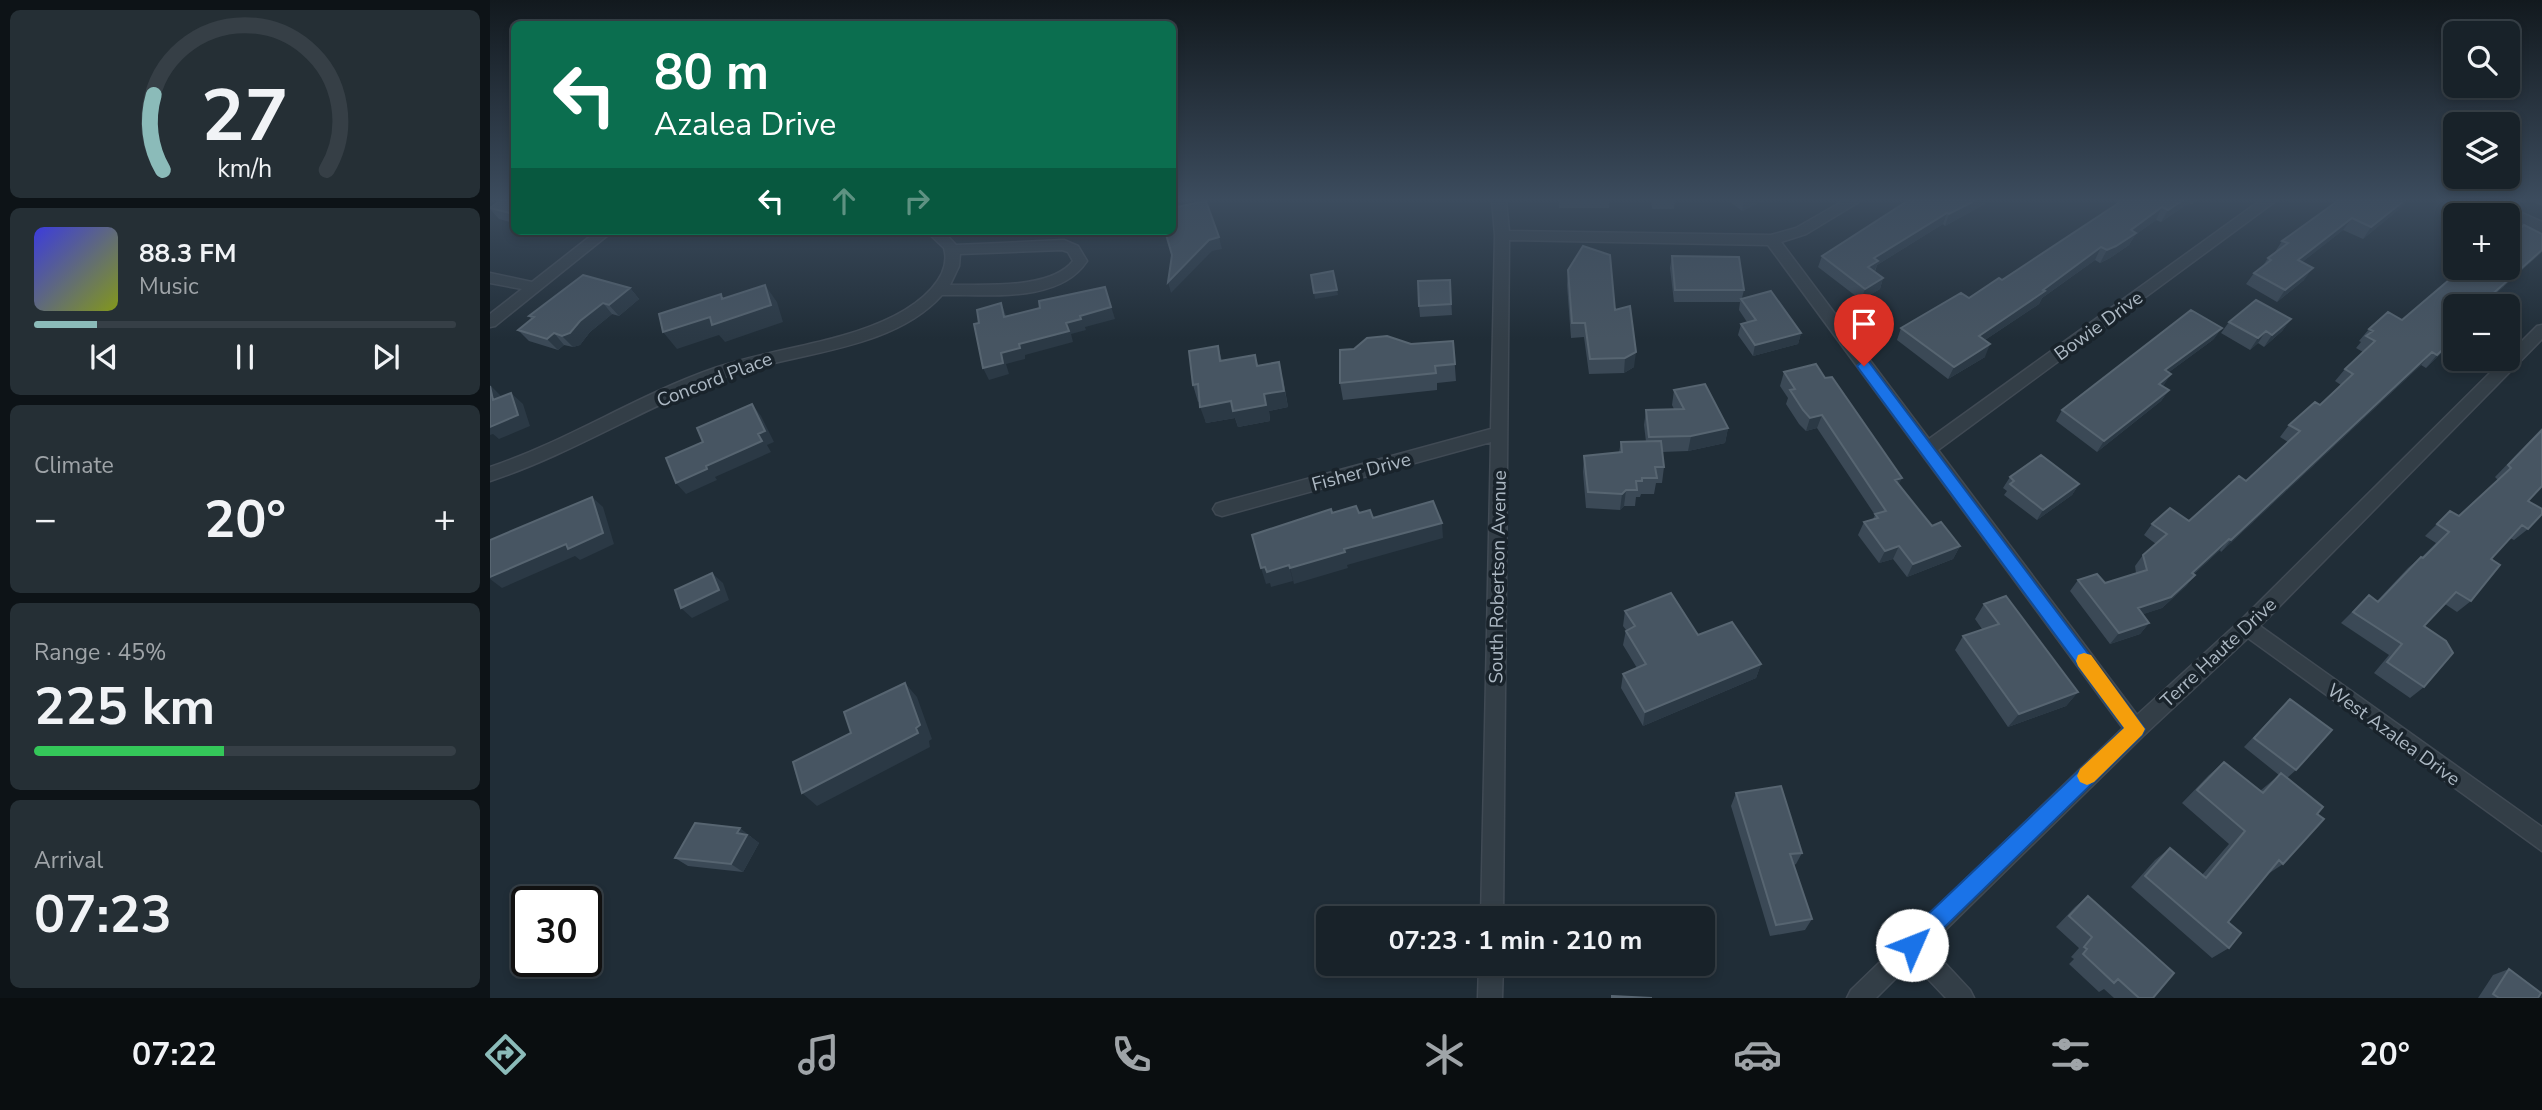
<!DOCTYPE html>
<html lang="en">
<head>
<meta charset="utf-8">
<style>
	:root { --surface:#182229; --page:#252f35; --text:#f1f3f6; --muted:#9fa4a8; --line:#363f46; --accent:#8bbbb9 }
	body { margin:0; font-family:"Nunito Sans",sans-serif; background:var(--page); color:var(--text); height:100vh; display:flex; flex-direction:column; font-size:26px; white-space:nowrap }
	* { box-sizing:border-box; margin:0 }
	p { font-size:23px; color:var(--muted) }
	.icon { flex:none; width:38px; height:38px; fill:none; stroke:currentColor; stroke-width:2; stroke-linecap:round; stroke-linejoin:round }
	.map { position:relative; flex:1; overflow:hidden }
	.panel { display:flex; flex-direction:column; gap:10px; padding:10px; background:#0d1317; width:490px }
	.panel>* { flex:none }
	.banner { position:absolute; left:21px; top:21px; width:665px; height:214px; border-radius:10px; box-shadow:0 4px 10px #0003,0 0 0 2px var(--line); background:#0b6e4f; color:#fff; overflow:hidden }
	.buttons { position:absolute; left:1953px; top:21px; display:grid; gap:14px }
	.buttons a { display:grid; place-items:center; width:77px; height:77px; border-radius:10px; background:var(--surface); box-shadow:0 4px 10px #0003,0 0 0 2px var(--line); font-size:35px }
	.speed { position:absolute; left:21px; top:886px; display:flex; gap:14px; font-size:35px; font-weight:700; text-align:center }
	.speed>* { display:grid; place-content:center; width:91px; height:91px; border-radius:50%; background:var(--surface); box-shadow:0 4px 10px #0003,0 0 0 2px var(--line); line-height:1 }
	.speed .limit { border:4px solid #111; border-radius:10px; background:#fff; color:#111 }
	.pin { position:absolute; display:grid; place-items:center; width:60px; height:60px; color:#fff; margin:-72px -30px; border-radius:50% 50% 50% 0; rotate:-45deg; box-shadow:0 0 7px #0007 }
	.pin .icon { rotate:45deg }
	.me { position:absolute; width:77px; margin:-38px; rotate:46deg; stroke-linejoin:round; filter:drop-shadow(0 0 5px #0008) }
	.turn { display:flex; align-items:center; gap:24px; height:147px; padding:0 28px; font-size:32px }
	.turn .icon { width:91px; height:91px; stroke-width:2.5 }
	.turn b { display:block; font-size:49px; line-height:60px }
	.lanes { display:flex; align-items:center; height:66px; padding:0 28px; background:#0003; justify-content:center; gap:35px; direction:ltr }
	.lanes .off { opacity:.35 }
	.big { font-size:52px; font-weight:700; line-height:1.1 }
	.panel .card { flex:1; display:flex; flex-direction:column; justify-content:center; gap:10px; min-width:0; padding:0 24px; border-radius:10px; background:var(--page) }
	.panel .dial { align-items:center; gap:0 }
	.dial svg { height:182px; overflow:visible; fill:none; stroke:var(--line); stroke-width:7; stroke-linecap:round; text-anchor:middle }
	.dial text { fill:var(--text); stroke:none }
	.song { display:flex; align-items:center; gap:21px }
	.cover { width:84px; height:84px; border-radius:10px; background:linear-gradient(135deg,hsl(240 70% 55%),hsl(70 70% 35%)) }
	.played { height:7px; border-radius:4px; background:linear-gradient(90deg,var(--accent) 15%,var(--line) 15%) }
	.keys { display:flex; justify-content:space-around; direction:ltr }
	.heat { display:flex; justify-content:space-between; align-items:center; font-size:38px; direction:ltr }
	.charge { height:10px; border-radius:5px; background:linear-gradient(90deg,#34c759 45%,var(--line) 0) }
	.trip { position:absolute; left:826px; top:906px; width:399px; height:70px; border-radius:10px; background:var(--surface); box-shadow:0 4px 10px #0003,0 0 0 2px var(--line); font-weight:700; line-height:70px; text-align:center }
	.tabs { display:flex; height:112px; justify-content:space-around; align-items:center; background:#0a0e10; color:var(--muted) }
	.tabs .icon { width:49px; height:49px }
	.tabs .on { color:var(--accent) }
	.tabs b { font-size:32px; color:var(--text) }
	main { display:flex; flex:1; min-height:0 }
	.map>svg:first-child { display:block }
</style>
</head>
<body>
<main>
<section class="panel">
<div class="card dial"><svg viewBox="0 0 100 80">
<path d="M14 69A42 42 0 1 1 86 69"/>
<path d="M14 69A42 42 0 0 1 10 36" stroke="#8bbbb9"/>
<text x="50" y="56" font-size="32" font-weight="700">27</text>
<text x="50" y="72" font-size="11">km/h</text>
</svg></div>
<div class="card">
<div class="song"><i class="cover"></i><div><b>88.3 FM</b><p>Music</p></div></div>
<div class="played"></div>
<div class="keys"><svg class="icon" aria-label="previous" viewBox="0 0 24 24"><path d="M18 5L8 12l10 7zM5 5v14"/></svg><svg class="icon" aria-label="pause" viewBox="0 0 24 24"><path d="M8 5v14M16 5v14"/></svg><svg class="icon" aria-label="next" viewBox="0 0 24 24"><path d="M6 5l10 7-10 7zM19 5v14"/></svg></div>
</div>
<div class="card"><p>Climate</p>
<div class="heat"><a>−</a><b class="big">20°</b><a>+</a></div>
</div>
<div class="card"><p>Range · 45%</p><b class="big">225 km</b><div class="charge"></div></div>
<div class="card"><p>Arrival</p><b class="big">07:23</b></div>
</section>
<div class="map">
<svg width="2052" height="998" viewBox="0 0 2052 998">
	<rect width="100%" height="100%" fill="#202d37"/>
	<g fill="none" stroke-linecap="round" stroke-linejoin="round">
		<g stroke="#404a54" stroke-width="3">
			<path id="street" d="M1002 200H1016L1019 231 1281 235 1306 228 1355 200H1372L1316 234 1291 242 1439 439 1771 200H1787L1448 450 1647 715 1750 621 2014 359H2018V355L2047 326 2052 325V339L1770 626 2052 827V851L1758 638 1653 736 1439 946 1480 990 1484 998H1456L1422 962 1386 998H1357L1361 990 1633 728 1278 245 1019 240 1013 919H991L1001 442 732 516 726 514 723 509 726 504 732 502 1001 429 1005 235Z
				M1985 200H2003L2052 222V233Z
				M107 231H123L5 326 0 327V314L32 289 0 283V273L42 282Z
				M436 231H453L466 245 574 240 588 246 597 261C569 304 497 294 452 295 401 352 302 352 234 377 154 407 82 454 0 481V467C78 441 147 395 225 368 283 348 349 344 404 316 428 304 463 278 454 248ZM572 250 578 252 583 261C560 290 494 284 460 285L469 266 470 254Z
				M989 964H1013L1012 998H988Z"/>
		</g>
		<use href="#street" fill="#333e47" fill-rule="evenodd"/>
	</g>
	<path fill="#3b4956" d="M24 200V223L9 219 0 209V207Z
		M1069 200H1119V208H1069Z
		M1161 200H1185L1184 209H1162Z
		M1238 200H1275L1252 211Z
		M1427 200H1502L1455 226 1453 224 1387 265 1385 272 1393 278 1390 289 1371 300 1328 267 1332 256Z
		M1628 200H1708L1702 204 1699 203 1671 222 1666 220 1645 235 1639 245 1620 258 1610 263 1605 260 1552 298 1549 304 1495 340V357L1458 379 1407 340 1411 328 1479 298 1512 280 1624 206Z
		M1849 200H1920L1873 239 1853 230 1812 262 1814 280 1787 302 1756 284 1764 273 1772 267 1778 258 1786 252H1785L1792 241Z
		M2038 200H2052V206Z
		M2052 252 1992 306H1965V340L1936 368 1931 365 1731 552 1730 550 1704 574 1705 575 1696 586 1672 608 1653 614 1659 623 1650 634 1620 644 1580 591 1588 580 1615 583 1646 573 1645 566 1653 555 1666 544 1654 535 1662 524 1699 521 1756 481 1798 442 1790 437 1799 425 1830 405 1851 385 1845 381 1855 369 1873 352 1866 348 1871 342 1869 341 1879 329 1912 320Z
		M1182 256 1254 290 1252 298 1311 333 1308 344 1263 356 1248 335 1251 324 1257 322 1249 310 1250 302H1184L1180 268Z
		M1078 270 1125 310 1144 367 1134 373 1099 374 1094 337 1081 338 1077 285Z
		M960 280 962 315 930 317 929 306Z
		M140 288 149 299 129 316 122 314 100 332 90 345 83 347 74 345 68 350 39 341 28 330 42 319 39 316Z
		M1801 319 1792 331 1774 347 1768 343 1760 350 1731 333 1739 322Z
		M1724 339 1679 372 1673 386 1679 390 1671 401 1607 452 1566 421 1572 410Z
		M963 341 966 381 947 383V390L853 400 850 383 921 344Z
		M728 346 732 361 765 355 768 365 793 378 798 407 779 411 780 421 748 427 745 418 716 423 710 401 708 402 703 385Z
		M1294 372 1409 485 1442 526 1470 546 1463 559 1417 577 1403 559 1389 563 1368 535 1374 522 1383 519 1385 515 1327 428 1316 431 1309 424 1296 404 1298 398 1290 386Z
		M1184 390 1238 428 1235 443 1198 451 1172 452 1174 467 1172 483H1166L1164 494H1151L1150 497H1146L1145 506H1134L1130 510 1096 508 1093 472 1094 456 1129 452 1131 442H1156L1154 425 1156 410 1184 409 1182 405Z
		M2052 428V486L2038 501V529L2024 540 2020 538 2001 559 1981 601 1967 612 1955 604 1934 626V687L1920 698 1884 673 1899 655 1851 623 1879 595 1887 601 1918 568 1931 557H1932L1946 543 1935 536 1960 511 1968 516 2008 480 2005 477Z
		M1520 477 1589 484 1582 495 1547 520 1514 495 1517 491 1513 488Z
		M1494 604 1588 692 1576 706 1518 727 1465 650 1473 636 1492 629 1485 619Z
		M1135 611 1208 635 1271 664 1266 678 1153 726 1131 688 1133 674 1147 668 1133 645 1136 630 1133 626Z
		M1800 699 1806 770 1797 778 1827 814 1793 864 1778 874 1738 922 1739 948 1722 958 1641 887 1665 860 1680 848 1712 875 1739 844 1692 803 1719 775 1734 762 1770 791 1789 775 1754 747 1790 709Z
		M1246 793 1312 853 1306 864 1304 865 1322 919 1315 930 1280 936 1241 806Z
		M261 836V837L269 843 253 872 198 866 185 858Z
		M1598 896 1663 998H1624L1614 989 1609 992 1579 964 1584 959 1581 957 1589 948 1566 927 1585 907Z
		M2019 969 2048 998H1988L2003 975Z"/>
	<path fill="#2b3945" d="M1254 200H1275L1252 211Z
		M1486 200H1502L1455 226 1459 214Z
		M1693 200H1700L1699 203 1671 222 1678 210Z
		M1915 200H1920L1873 239 1881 227Z
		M1672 207 1666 220 1645 235 1639 245 1620 258 1610 263 1617 250 1641 230Z
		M1457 213 1453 224 1387 265 1384 272 1378 267 1384 258Z
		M1862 218 1853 230 1800 272 1808 260Z
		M729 237 732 249 722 251 681 293 678 282 719 240Z
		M1611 247 1605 260 1552 298 1549 304 1483 348 1489 336Z
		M2052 250V252L1991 306H1989Z
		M1823 268 1814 280 1787 302 1795 290Z
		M1393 278 1390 289 1371 300 1375 289Z
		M275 285 287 302 293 322 235 342 229 335 187 349 173 332Z
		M615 287 625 319 595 327 596 330 581 334 583 342 535 355V359L516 364 519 374 499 380 493 368 511 353 590 316Z
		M140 288 149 299 129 316 119 305Z
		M847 290 848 295 825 299 824 293Z
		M113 303 122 314 100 332 90 345 83 347 72 336Z
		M511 303 516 315 519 329 514 317Z
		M1801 319 1792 331 1774 347 1782 335Z
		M1732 328 1724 339 1667 381 1675 370Z
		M1776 331 1768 343 1760 350 1768 338Z
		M64 333 74 345 68 350 57 339Z
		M1311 333 1308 344 1263 356 1265 345Z
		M1965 338V340L1936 368 1947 355Z
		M1500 344 1495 357 1458 379 1464 367Z
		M1146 352 1144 367 1134 373 1135 358Z
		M1942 352 1931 365 1731 552 1741 540Z
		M789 362 798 407 779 411 780 421 748 427 745 418 716 423 710 407 774 394Z
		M1681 374 1674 385 1662 395 1669 384Z
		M0 385 12 397 3 400Z
		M1679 390 1671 401 1607 452 1614 441Z
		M21 393 33 404 40 426 9 439 3 434 0 435V425Z
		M262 404 271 416 284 442 277 445 281 452 225 477 227 480 196 494 186 483 268 434Z
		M1332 415 1327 428 1316 431 1320 418Z
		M1238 428 1235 443 1198 451 1201 436Z
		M1412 478 1406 491 1405 480Z
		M1589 484 1582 495 1547 520 1553 510Z
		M1136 490 1134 506 1130 510 1132 494Z
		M102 497 113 507 124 544 90 560 85 556 12 588 0 579V577Z
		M952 523 953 538 857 565 858 568 804 584 800 568 854 549Z
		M1739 539 1730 550 1693 584 1702 573Z
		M1409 546 1403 559 1389 563 1395 551Z
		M1470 546 1463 559 1417 577 1423 564Z
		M799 565 803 581 781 587 780 583 776 584 771 568Z
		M222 573 233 583 239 600 202 618 191 608Z
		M1705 575 1696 586 1672 608 1639 619 1648 608Z
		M1659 623 1650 634 1620 644 1629 633Z
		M1271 664 1266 678 1153 726 1155 712Z
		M415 683 427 697 442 739 439 741 440 747 327 806 312 793Z
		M1588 692 1576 706 1518 727 1529 714Z
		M250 828 269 843 253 872 241 864 247 833Z"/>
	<path fill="#475562" stroke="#576571" stroke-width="2" d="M11 200H24V214L0 208Z
		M1419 200 1422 202 1427 200H1486L1459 214 1457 213 1384 258 1388 261 1378 267 1393 278 1375 289 1332 256Z
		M1627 200H1693L1678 210 1672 207 1641 230 1646 233 1626 246 1617 250 1611 247 1553 290 1555 291 1489 336 1500 344 1464 367 1411 328 1471 293 1479 298 1509 278 1512 280 1630 202Z
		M1849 200H1915L1881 227 1862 218 1808 260 1823 268 1795 290 1764 273 1781 260 1778 258 1798 243 1792 241Z
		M716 201 729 237 719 240 678 282 682 255 675 231H682V208Z
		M2034 225 2052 234V250L1989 306H1965V338L1947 355 1942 352 1741 540 1739 539 1702 573 1705 575 1681 597 1648 608 1659 623 1629 633 1588 580 1607 574 1615 583 1657 570 1653 555 1677 534 1662 524 1680 508 1699 521 1749 476 1756 481 1810 431 1799 425 1825 402 1830 405 1863 374 1855 369 1885 341 1876 336 1883 331 1879 329 1898 312 1912 320 1973 268H2018V239Z
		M1093 246 1120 255 1125 310 1140 306 1146 352 1135 358 1100 359 1095 323H1082L1078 270Z
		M1182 256 1249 257 1254 290H1185Z
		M843 271 847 290 824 293 821 275Z
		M93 275 140 288 119 305 113 303 90 321 80 333 72 336 64 333 57 339 28 330 44 317 39 316Z
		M960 280 961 304 929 306 928 281Z
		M275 285 281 305 222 325 220 317 173 332 169 314 231 294 232 299Z
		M615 287 621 307 590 316 591 319 576 323 579 331 529 344 530 348 511 353 513 363 493 368 484 324 489 323 487 310 511 303 514 317 550 308 549 301Z
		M1281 291 1311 333 1265 345 1251 324 1266 320 1251 299Z
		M1766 300 1801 319 1782 335 1776 331 1768 338 1739 322Z
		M1701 310 1732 328 1675 370 1681 374 1669 384 1679 390 1614 441 1572 410Z
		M897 336 921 344 963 341 965 364 945 366 946 373 850 383V350L864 349 877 338Z
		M728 346 730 361 765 355 767 366 789 362 794 391 774 394 776 405 743 411 741 401 710 407 708 384 703 385 699 351Z
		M1326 364 1335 378 1342 377 1412 478 1405 480 1442 526 1451 522 1470 546 1423 564 1409 546 1395 551 1374 522 1388 518 1385 514 1396 511 1332 415 1320 418 1313 410 1300 390 1305 389 1294 372Z
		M1215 384 1238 428 1201 436 1159 437 1156 410 1194 409 1184 390Z
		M0 386 3 400 21 393 28 415 0 427Z
		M262 404 275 431 268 434 272 441 216 466 217 469 186 483 176 458 213 442 207 428Z
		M2052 430V486L2038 501 2052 509V514L2038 529 2032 525 2001 559 2010 565 1981 601 1966 592 1934 626 1956 641 1963 653 1934 687 1897 662 1912 644 1863 612 1879 595 1888 602 1931 557 1933 558 1959 532 1947 524 1960 511 1969 516 2021 468 2018 465Z
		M1171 441 1174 467H1165L1167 478H1152V481H1146L1147 490H1136L1132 494 1098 492 1094 456 1132 452 1131 442Z
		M1551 455 1589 484 1553 510 1520 484 1524 481 1520 477Z
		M102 497 113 533 78 549 76 544 0 577V540Z
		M943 501 952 523 854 549 855 552 800 568 799 565 777 572 775 567 771 568 762 535 841 509 842 513 866 506 869 513 880 510 883 518Z
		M222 573 229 590 191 608 185 590Z
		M1181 593 1208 635 1242 622 1271 664 1155 712 1133 674 1156 664 1136 631 1145 626 1135 611Z
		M1516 596 1588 692 1529 714 1473 636 1509 624 1494 604Z
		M415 683 430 725 426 728 428 733 312 793 303 762 361 733 354 712Z
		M1800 699 1842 730 1806 770 1764 738Z
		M1734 762 1773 793 1791 773 1833 807 1827 814 1834 819 1793 864 1789 860 1738 922 1751 933 1739 948 1655 876 1680 848 1716 878 1755 831 1707 790Z
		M1291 786 1312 853 1300 854 1322 919 1286 925 1246 793Z
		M205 823 250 828 247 833 257 835 241 864 185 858Z
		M1598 896 1684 973 1663 998H1649L1628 979 1624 983 1593 954 1597 949 1594 947 1602 937 1579 916Z
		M2019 969 2051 993 2048 998H2009L2003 994Z
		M1122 996 1162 998H1122Z"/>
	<linearGradient id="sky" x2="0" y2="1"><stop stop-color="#12191e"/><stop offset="0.59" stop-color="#3c4c5e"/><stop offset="1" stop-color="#3c4c5e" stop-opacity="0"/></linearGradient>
	<rect width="2052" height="339" fill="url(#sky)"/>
	<path fill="#1a73e8" stroke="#114b97" stroke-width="2" d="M1374 360 1379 362 1655 729 1652 735 1429 952 1422 955 1414 952 1411 945 1414 937 1634 728 1369 369 1367 366Z"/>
	<path fill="#f59e0b" d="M1594 653 1601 655 1655 729 1652 735 1604 782 1597 785 1590 782 1587 776 1590 769 1634 728 1588 666 1586 661 1588 655Z"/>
	<g text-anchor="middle" stroke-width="7" stroke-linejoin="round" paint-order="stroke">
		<g font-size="19" fill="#adb9c4" stroke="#19232b">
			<text transform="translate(1608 325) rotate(-36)" y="7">Bowie Drive</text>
			<text transform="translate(224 379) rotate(-21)" y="7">Concord Place</text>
			<text transform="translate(871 471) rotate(-15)" y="7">Fisher Drive</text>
			<text transform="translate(1007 577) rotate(-89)" y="7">South Robertson Avenue</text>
			<text transform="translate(1728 652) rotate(-43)" y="7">Terre Haute Drive</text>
			<text transform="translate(1904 734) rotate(36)" y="7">West Azalea Drive</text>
		</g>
	</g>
</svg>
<div class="buttons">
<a><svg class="icon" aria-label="search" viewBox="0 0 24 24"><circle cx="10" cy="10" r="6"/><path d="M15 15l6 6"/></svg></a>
<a><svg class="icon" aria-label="layers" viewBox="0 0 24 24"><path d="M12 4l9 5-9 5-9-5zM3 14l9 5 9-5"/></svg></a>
<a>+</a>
<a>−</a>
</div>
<div class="speed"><div class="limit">30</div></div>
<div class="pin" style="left:1374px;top:366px;background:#d93025"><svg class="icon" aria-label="arrive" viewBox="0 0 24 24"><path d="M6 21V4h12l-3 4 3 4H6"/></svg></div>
<svg class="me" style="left:1422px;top:945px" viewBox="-20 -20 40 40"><circle r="19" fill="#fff"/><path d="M0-13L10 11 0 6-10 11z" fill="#1a73e8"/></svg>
<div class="trip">07:23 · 1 min · 210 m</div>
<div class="banner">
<div class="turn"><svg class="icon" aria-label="left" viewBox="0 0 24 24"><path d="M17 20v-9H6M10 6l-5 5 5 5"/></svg><div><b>80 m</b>Azalea Drive</div></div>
<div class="lanes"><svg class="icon" aria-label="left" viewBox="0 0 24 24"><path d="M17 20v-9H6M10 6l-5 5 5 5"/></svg><svg class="icon off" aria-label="ahead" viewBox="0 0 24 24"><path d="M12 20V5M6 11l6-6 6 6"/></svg><svg class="icon off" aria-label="right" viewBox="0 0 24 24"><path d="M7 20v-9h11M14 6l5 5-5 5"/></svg></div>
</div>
</div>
</main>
<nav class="tabs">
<b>07:22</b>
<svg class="icon on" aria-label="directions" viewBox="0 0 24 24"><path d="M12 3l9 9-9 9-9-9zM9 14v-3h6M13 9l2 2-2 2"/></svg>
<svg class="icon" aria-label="music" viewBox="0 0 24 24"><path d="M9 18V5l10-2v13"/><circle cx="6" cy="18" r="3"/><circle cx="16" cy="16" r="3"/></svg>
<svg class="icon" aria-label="phone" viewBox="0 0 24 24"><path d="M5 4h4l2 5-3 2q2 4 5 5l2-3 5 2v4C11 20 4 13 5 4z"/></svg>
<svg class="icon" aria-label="climate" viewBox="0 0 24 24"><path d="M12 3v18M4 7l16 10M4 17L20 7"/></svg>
<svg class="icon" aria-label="car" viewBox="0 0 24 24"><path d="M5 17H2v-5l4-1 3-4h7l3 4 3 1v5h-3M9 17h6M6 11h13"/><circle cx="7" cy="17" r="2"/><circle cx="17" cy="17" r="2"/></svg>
<svg class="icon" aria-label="filters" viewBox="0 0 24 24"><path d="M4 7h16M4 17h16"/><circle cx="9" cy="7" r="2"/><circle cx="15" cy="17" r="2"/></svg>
<b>20°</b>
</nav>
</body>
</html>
